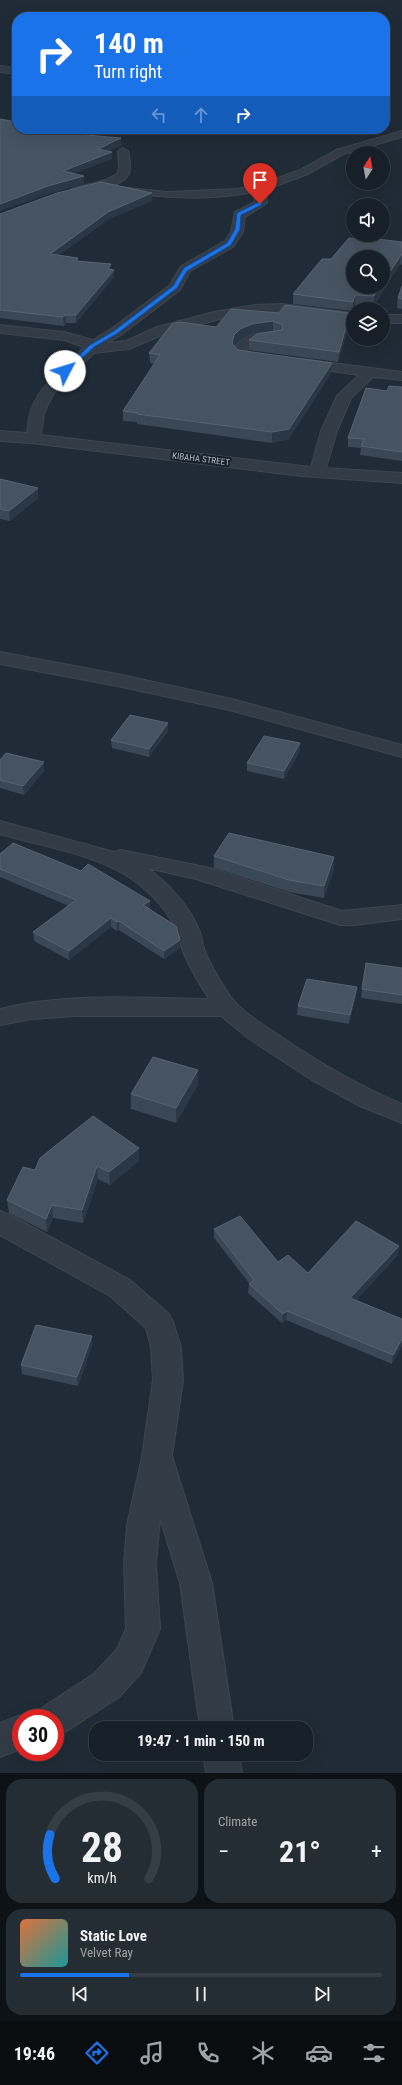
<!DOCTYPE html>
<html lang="en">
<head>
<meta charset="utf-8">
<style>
	:root { --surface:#172028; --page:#242d34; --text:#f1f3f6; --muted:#9ea3a8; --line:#363e45; --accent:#1a73e8 }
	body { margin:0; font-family:"Roboto Condensed",sans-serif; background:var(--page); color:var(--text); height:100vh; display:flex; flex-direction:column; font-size:15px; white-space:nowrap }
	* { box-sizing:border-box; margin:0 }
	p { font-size:13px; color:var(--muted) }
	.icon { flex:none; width:22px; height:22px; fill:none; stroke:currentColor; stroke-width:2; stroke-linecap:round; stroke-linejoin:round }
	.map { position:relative; height:1773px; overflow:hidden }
	.side { display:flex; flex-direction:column; gap:6px; padding:6px; background:#0d1216; flex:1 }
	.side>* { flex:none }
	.hud { position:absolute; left:12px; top:12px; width:378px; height:122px; border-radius:16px; box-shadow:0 4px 16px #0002,0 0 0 1px var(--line); background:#1a73e8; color:#fff; overflow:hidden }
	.needle { width:26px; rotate:11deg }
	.fabs { position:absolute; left:346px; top:146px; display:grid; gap:8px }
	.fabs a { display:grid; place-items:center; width:44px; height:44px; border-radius:50%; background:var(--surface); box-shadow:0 4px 16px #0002,0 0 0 1px var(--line); font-size:20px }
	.speed { position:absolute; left:12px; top:1709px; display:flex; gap:8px; font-size:20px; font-weight:700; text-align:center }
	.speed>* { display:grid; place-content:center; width:52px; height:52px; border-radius:50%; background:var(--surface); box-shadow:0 4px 16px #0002,0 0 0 1px var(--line); line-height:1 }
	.speed .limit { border:6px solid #d22; background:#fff; color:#111 }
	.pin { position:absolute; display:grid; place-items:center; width:34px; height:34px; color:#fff; margin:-41px -17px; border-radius:50% 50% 50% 0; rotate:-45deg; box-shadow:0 0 4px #0007 }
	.pin .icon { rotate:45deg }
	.me { position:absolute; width:44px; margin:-22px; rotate:50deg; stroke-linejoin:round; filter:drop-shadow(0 0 3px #0008) }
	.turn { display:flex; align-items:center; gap:14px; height:84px; padding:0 16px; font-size:18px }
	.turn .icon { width:52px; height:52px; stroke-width:2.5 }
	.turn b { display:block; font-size:28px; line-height:34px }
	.lanes { display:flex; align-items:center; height:38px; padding:0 16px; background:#0003; justify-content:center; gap:20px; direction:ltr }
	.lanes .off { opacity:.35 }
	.big { font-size:30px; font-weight:700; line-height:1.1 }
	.side .widget { flex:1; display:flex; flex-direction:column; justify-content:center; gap:6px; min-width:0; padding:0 14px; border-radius:16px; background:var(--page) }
	.side .dial { align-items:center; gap:0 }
	.dial svg { height:104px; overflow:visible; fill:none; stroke:var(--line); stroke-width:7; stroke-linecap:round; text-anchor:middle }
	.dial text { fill:var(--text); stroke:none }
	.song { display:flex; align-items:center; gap:12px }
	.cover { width:48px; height:48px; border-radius:6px; background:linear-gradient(135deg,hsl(20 70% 55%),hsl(180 70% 35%)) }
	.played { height:4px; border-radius:2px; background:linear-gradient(90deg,var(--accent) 30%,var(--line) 30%) }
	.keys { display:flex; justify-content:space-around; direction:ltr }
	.heat { display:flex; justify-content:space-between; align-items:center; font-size:22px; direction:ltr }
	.side .tiles { flex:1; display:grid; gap:6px; grid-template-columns:1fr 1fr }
	.widget:last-child { grid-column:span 2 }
	.trip { position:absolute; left:89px; top:1721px; width:224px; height:40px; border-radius:16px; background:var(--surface); box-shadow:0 4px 16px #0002,0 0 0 1px var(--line); font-weight:700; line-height:40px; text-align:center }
	.tabs { display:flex; height:64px; justify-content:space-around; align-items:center; background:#090d10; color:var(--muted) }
	.tabs .icon { width:28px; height:28px }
	.tabs .on { color:var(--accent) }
	.tabs b { font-size:18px; color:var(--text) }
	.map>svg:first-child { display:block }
</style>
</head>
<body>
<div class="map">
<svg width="402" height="1773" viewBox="0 0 402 1773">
	<rect width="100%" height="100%" fill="#1f2b36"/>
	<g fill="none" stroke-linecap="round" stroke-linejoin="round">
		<g stroke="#3c4550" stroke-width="2">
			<path id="minor" d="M0 66 17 68V74L0 72Z
				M402 131V137L344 154 308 174 265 190 267 203 245 217 243 232 233 247 190 271 180 290 121 335 107 343 126 341 157 327 214 312 255 305 282 304 353 313V321L282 312 255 313 220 319 167 333 129 349 94 353 62 383 52 396 44 413 41 435 311 467 321 431 337 396 359 375 302 367 297 366 295 363 297 360 302 359 402 372V380L373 377 351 398 337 431 326 468 402 473V483L302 476 31 443 0 441V431L27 433C30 386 58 378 84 347L64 340 0 333V325L64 332 93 340 111 329 170 285 181 266 225 241 231 232 235 212 255 202 254 192C210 201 166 198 122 192L116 189 118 187 167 192 237 189 261 184 300 170 336 150Z
				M123 148 128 151C129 158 132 167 129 173 122 189 92 190 77 193L73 192 71 190 73 188 106 180 117 174 119 168 118 151Z
				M383 315H402V323H383Z
				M275 332 282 336 280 339 258 341 247 349 248 352 271 356 273 359 271 362C261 364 248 360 238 358L233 349C243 334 258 332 275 332Z
				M0 652 117 674 232 699 402 745V757L229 710 117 686 0 664Z
				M0 821 114 852 121 850 210 868 342 911 402 905V919L355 925H340L196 879 147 868C168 882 190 907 199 930 202 936 202 942 204 948 210 965 220 981 230 996 243 1013 262 1024 280 1036 318 1062 359 1086 402 1104V1123L360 1106 312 1080 248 1038 221 1016H76L32 1019 0 1025V1009C67 992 140 998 209 999 200 985 191 970 184 954 180 944 178 932 173 923 133 856 66 854 0 834Z
				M0 1211 10 1215 130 1280 169 1314 173 1322 181 1347 183 1380 172 1456 212 1583 234 1728H200L180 1583 160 1518 156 1564 160 1629 141 1673 119 1697 67 1731 55 1736V1718H38L43 1707 95 1673 117 1649 126 1629 124 1564 127 1525 142 1457 153 1380 151 1347 146 1328 110 1296 0 1235Z
				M21 1715 29 1718H21V1749L0 1757V1723Z
				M203 1754H239L242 1773H206Z"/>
		</g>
		<use href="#minor" fill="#333c46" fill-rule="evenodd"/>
	</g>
	<path fill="#3a4755" d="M152 193V201L109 219 59 255 79 261 111 264V269L114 277 76 323H66L64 326 0 318V214Z
		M360 239 402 242V265L400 264 374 306 355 305 353 311 293 304V294L331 259Z
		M402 286V309L397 308 398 298Z
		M279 313H350V322L338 362 249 350V340L275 331H273L252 333 240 339 234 344V345L238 350 332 363 331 373 289 439 272 443 137 424V422L123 421V411L154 364 150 363 149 353 216 327Z
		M402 387V461L360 455 361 448 348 447V438L387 391Z
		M0 479 38 498 10 521 0 519Z
		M168 731 149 757 112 748 111 740Z
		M300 743V751L284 779 247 771V763Z
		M0 760 44 771 24 795 0 788Z
		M0 854 150 901V909L180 940V948L164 959 119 930 117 931 111 927 69 960 34 941 33 932 69 906 0 877Z
		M214 856 334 869 324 898 289 892 214 868Z
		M402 968V1004L361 998 362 989Z
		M357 987 356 995 349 1024 297 1015 298 1006Z
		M198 1070V1085L176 1123 131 1109V1094Z
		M139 1148V1161L110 1185 98 1179 83 1223 53 1218 47 1232 9 1213 7 1200 35 1170Z
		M214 1229 278 1262 308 1273 399 1246 398 1255 356 1300 402 1319 392 1364 286 1320 282 1323 248 1293 249 1284V1283L214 1238Z
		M92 1336V1345L78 1386 22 1374 21 1365Z"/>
	<path fill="#2a3744" d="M121 138 122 145 99 156 98 149Z
		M112 152V159L63 178V171Z
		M84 176V184L49 194 0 211V204L48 186Z
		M152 193V201L109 219 50 262V254L108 212Z
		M401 255 400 264 374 306V296L380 287H383V283Z
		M111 264V272L114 270V277L76 323V315Z
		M355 295V305L353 311V302Z
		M350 313V322L338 362 339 352Z
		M65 315 66 323 64 326 63 317Z
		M273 321V331L252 333 240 339 234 344 232 353V343L234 335 240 329 252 324Z
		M332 363 331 373 289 439 272 443V432Z
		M38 488V498L10 521 9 511Z
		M168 723V731L149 757V749Z
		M300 743V751L284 779V771Z
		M44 762V771L24 795 23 786Z
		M334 857V869L324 898V886Z
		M150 901V909L143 905Z
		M111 918V927L69 960V951Z
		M119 921V930L117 931V922Z
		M180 940V948L164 959V951Z
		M357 987 356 995 349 1024 350 1015Z
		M198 1070V1085L176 1123V1108Z
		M139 1148V1161L110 1185 109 1172Z
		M97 1166 98 1179 83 1223 82 1210Z
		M52 1205 53 1218 47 1232 46 1219Z
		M399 1246 398 1255 350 1306V1298Z
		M287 1311 286 1320 282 1323 283 1314Z
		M92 1336V1345L78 1386 77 1377Z
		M402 1339V1346L392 1364 393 1355Z"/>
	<path fill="#465361" stroke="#566370" d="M0 119 17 122V129H50L75 134 121 138 98 149 112 152 63 171 84 176 48 186 0 204Z
		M101 182 152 193 108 212 50 254 78 258 76 261 111 264 108 269 114 270 76 315H65L63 317 0 310V214L57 193Z
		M361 237 402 242V255H401L383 283V257H353V287H380L374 296 355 295 353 302 293 294 322 259H331L349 238 360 239Z
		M402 286V299L398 298Z
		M285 305 350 313 339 352 249 340 257 334 282 330 283 325 273 321 252 324 240 329 234 335 232 343 238 350 332 363 289 429 272 432 137 414 138 413 123 411 160 355 149 353 172 324 180 322 216 327 231 309 279 313Z
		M389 386 402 387V452L361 446 364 439 348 438 366 388 387 391Z
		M0 479 38 488 9 511 0 509Z
		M130 715 168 723 149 749 111 740Z
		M264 736 300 743 284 771 247 763Z
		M6 753 44 762 23 786 0 780V760Z
		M229 833 334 857 324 886 289 880 214 856Z
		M13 843 81 871 88 864 150 901 143 905 176 926 180 940 164 951 119 921 117 922 111 918 69 951 33 932 76 900 0 869V854Z
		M366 963 402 968V995L362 989Z
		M307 979 357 987 350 1015 298 1006Z
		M153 1057 198 1070 176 1108 131 1094Z
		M93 1116 139 1148 109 1172 97 1166 82 1210 52 1205 46 1219 7 1200 23 1167 35 1170 40 1158Z
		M240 1216 278 1262 288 1255 308 1273 356 1221 399 1246 350 1298 402 1319V1339L393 1355 287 1311 283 1314 249 1284 254 1280 214 1229Z
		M36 1325 92 1336 77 1377 21 1365Z"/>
	<path fill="#1a73e8" stroke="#114b97" d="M259 202 263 204 241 215 240 229 231 245 187 271 177 288 118 333 94 347 67 373H63V370L90 345 114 331 173 286 184 268 227 243 235 229 237 213Z"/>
	<g text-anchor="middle" stroke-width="4" stroke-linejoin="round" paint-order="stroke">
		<g font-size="9" fill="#adb7c3" stroke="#18212b">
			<text transform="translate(201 459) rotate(7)" y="3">KIBAHA STREET</text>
		</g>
	</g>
</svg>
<div class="fabs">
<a><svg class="needle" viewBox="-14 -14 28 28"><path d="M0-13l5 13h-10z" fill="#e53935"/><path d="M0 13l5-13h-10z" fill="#9ea3a8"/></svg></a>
<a><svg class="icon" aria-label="sound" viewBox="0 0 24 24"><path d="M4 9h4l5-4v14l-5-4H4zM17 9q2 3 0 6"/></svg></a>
<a><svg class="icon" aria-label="search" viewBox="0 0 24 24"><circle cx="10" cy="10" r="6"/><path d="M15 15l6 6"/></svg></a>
<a><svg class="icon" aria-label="layers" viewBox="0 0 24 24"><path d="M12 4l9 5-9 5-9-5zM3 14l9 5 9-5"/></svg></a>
</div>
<div class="speed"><div class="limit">30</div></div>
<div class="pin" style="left:260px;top:204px;background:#d93025"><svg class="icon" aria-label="arrive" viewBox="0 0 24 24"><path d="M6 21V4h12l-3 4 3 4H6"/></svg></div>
<svg class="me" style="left:65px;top:371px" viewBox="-20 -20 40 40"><circle r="19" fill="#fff"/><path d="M0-13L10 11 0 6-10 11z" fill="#1a73e8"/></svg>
<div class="trip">19:47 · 1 min · 150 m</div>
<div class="hud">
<div class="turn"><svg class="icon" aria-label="right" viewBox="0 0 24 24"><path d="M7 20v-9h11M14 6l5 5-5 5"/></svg><div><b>140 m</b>Turn right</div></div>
<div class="lanes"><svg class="icon off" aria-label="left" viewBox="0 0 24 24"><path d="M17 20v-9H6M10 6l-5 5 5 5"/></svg><svg class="icon off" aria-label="ahead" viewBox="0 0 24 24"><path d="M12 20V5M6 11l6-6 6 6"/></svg><svg class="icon" aria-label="right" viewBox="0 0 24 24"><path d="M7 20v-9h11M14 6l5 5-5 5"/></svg></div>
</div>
</div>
<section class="side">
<div class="tiles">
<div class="widget dial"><svg viewBox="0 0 100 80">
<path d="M14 69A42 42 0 1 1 86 69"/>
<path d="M14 69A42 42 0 0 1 10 35" stroke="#1a73e8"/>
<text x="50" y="56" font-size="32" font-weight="700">28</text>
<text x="50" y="72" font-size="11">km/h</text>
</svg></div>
<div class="widget"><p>Climate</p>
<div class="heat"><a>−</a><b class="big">21°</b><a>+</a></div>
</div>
<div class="widget">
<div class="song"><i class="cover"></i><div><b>Static Love</b><p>Velvet Ray</p></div></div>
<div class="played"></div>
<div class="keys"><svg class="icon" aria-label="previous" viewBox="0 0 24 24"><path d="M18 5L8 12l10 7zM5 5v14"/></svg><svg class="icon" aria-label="pause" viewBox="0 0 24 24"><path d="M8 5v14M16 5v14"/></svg><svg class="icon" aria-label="next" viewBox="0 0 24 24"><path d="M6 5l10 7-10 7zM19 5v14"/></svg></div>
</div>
</div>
</section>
<nav class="tabs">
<b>19:46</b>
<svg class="icon on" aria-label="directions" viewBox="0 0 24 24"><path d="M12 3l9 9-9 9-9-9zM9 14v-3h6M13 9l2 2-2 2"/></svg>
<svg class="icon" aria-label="music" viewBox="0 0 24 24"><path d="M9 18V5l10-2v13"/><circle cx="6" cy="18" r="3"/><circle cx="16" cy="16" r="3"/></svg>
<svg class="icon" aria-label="phone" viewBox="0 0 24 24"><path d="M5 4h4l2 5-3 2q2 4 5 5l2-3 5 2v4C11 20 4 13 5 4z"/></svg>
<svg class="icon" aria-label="climate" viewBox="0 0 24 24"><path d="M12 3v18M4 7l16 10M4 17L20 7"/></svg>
<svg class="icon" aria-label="car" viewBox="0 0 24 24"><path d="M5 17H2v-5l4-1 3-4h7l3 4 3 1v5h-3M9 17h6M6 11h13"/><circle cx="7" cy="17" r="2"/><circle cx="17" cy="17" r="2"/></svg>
<svg class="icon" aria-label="filters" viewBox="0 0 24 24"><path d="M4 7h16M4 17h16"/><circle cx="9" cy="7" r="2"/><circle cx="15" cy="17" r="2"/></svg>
</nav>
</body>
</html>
